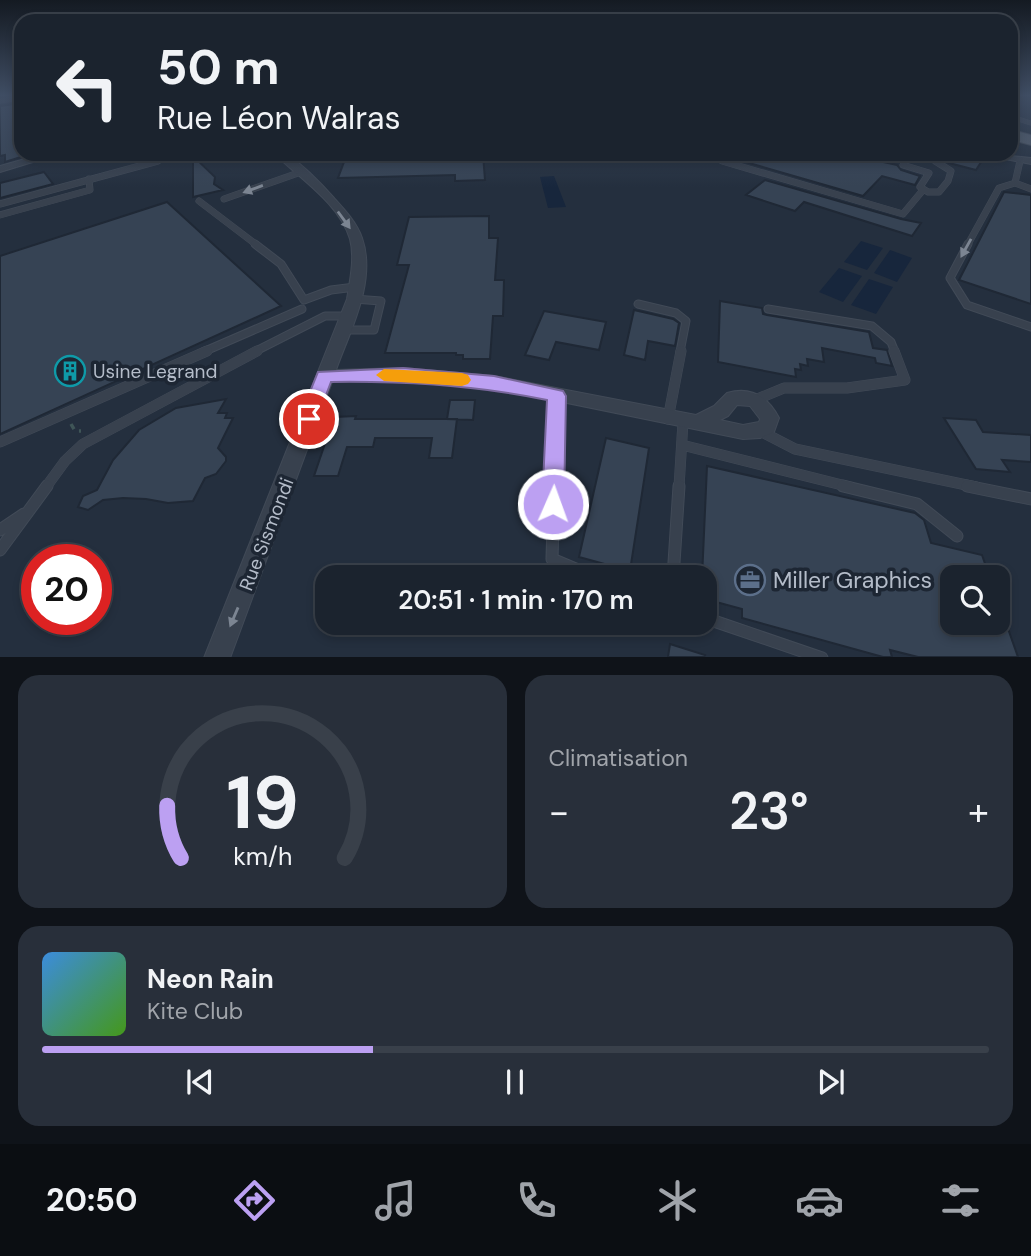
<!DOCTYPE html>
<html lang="fr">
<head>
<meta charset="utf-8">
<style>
	:root { --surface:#1b232e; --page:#282f3a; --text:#f1f3f6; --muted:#a0a4aa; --line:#39404a; --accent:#bca0f2 }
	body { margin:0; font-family:"DM Sans",sans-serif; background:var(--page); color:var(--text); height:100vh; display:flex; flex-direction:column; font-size:26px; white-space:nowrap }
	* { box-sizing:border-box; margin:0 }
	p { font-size:23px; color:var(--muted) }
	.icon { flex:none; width:38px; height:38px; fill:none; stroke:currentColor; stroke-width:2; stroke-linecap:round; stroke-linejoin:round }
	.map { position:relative; height:657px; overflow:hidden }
	.sheet { display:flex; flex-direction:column; gap:18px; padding:18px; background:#0f1319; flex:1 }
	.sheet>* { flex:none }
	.top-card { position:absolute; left:14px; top:14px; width:1004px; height:147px; border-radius:21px; box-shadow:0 4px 10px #0003,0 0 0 2px var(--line); background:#1b232e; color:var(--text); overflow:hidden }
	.fabs { position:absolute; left:940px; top:565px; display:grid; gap:14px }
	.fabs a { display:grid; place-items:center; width:70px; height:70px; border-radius:14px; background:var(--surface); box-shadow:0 4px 10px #0003,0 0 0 2px var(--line); font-size:35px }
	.speed { position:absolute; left:21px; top:544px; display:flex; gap:14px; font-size:35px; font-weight:700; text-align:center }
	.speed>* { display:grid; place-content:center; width:91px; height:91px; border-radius:50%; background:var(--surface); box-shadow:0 4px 10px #0003,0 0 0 2px var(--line); line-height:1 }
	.speed .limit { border:10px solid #d22; background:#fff; color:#111 }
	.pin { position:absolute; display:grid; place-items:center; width:60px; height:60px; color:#fff; margin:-30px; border:4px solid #fff; border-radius:50%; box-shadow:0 2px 7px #0007 }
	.me { position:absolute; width:77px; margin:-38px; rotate:2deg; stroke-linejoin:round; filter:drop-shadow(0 0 5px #0008) }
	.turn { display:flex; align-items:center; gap:24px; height:147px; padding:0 28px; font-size:32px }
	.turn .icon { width:91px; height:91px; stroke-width:2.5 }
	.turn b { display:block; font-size:49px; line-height:60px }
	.big { font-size:52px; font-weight:600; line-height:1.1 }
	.sheet .tile { flex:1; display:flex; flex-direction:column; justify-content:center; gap:10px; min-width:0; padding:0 24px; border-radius:21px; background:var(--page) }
	.sheet .dial { align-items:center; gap:0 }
	.dial svg { height:182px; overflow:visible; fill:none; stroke:var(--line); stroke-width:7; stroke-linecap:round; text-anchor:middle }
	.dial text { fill:var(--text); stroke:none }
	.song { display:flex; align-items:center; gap:21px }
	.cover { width:84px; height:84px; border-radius:10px; background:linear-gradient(135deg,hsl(210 70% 55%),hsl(100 70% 35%)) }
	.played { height:7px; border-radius:4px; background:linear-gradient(90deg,var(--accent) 35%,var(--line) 35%) }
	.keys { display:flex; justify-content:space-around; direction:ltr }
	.heat { display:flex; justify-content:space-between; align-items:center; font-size:38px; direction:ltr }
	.sheet .tiles { flex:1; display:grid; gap:18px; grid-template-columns:1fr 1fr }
	.tile:last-child { grid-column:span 2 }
	.trip { position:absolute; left:315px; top:565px; width:402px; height:70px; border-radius:21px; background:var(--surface); box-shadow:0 4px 10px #0003,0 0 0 2px var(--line); font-weight:600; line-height:70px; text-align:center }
	.dock { display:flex; height:112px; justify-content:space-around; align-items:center; background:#0b0e12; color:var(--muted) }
	.dock .icon { width:49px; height:49px }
	.dock .current { color:var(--accent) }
	.dock b { font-size:32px; color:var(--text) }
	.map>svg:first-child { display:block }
</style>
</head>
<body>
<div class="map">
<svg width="1031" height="658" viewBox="0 0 1031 658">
	<rect width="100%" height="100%" fill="#242f3e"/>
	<path fill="#17263c" d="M554 176 566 207 548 208 540 177Z
		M861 241 883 248 867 270 844 262Z
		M890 250 912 258 897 282 874 273Z
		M839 268 862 276 843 302 819 292Z
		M869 279 893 287 876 314 851 305Z"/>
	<path fill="#364354" stroke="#1f2835" stroke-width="2" d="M21 103V157L5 162V155L0 156V106Z
		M347 154H483L485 180 455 181V175L338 178Z
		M718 154H847L897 165 901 170 920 176 915 185 882 176 863 196Z
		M931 154H962L983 159 976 170 949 163Z
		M193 156 215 177 214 184 223 190 193 197Z
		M44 172 53 184 0 198V183Z
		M765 180 901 219 921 223 912 236 804 202 795 211 746 195Z
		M1004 192 1031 195V304L959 280Z
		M167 202 281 306 0 434V256Z
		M489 216V238H498L495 280H504L503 316H493L490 359H463V355H456V353H385L409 265H397L409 217Z
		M720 301 762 308 763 314 767 315 869 332 873 348 887 350 892 366 876 363 875 358 822 348 824 362 807 359 808 366 800 364 801 370 795 369 796 377 718 362Z
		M634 310 673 319 679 323 675 346 648 341 645 360 624 355Z
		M544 311 606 322 599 350 556 342 549 360 525 355Z
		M226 399 218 413H227L225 418H233L218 448 226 457V461L216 474 205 478 193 501 168 503 146 499 123 498 103 500 88 510 78 507 83 496 97 490 113 460 139 430 176 408Z
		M450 400H475L473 420 447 419Z
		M356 416 355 419H457L452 458H429L432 438H375L373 447H347L338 476H314L334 417Z
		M944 418 976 420 983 432 1031 435V462L1002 460 1010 472 976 469Z
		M606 438 649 448 630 571 579 557Z
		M707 466 915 513 924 520 931 543 982 555 990 578H940L952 623H1006L1018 657H918L890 650 892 657H883L742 618V609L705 599V578H702Z
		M670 644 705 655 704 657H668Z"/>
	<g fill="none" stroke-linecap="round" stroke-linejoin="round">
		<g stroke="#414a57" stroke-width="5">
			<path id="service-far4" d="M0 101 21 98
				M1012 117 1031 123
				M700 154 728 162
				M916 154 939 162
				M152 162 182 154
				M1019 162 1020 159"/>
		</g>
		<g stroke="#414a57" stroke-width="7">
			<path id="service-far3" d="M722 161 903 214 923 190
				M903 165 929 173 920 187 928 192H939L948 181 951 171 935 161
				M1015 183 1031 189
				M224 199 301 172
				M199 201 258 246
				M0 204 158 161
				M0 215 90 190 89 179
				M967 246 999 188 1015 183 1020 161"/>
		</g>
		<g stroke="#414a57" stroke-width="9">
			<path id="service-far2" d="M255 244 281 264 304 300 331 290 355 287
				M968 244 950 278 967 305 1031 327
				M638 304 676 313 686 321 680 352
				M768 309 872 326 891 342 895 352
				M342 330H374L381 301 354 299
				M203 352 302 309
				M254 352 325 316H347"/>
		</g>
		<g stroke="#414a57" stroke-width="11">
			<path id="service-far1" d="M755 400 784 388H847L905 380 894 351
				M668 419 681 351
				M760 431 795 449 976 487
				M0 442 207 351
				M682 445 850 487
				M46 487 65 461 83 444 257 351
				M554 487 557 396
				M679 487 683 422"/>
		</g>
		<g stroke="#414a57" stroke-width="13">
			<path id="service" d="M554 486 552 559 597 578
				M843 486 917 504 957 536
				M967 486 1031 499
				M0 530 24 514
				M0 550 47 486
				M673 578 679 486
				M705 618 822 658"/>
		</g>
		<g stroke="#414a57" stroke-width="2">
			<path id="minor" d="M43 154H59L0 172V166Z
				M275 154H287C304 166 320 182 334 198 345 210 357 223 362 238 377 281 350 331 336 370L403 368 494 376 696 415 714 406 727 393C751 386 768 397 779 418L774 432 760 438 743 439 494 388 403 380 332 382 230 658H204L347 299C350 280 355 258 350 239 339 203 300 179 275 154ZM737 405 750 406 760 419 759 422 743 425 720 420 728 416Z
				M990 154 1031 158V164L995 157Z"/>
		</g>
		<g stroke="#414a57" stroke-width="2">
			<path id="primary" d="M1012 130 1031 135V145L1012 140Z"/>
		</g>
		<path stroke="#3f5557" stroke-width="3.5" stroke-dasharray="6 6" stroke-linecap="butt" d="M71 424 75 431H81"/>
		<use href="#service-far4" stroke="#38414e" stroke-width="4.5"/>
		<use href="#service-far3" stroke="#38414e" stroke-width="6"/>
		<use href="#service-far2" stroke="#38414e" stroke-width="7"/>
		<use href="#service-far1" stroke="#38414e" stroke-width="10"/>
		<use href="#service" stroke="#38414e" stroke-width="11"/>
		<use href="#minor" fill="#38414e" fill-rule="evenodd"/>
		<use href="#primary" fill="#56606e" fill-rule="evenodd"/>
	</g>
	<defs><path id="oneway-solid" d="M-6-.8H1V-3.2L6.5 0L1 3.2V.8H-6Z" transform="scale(1.75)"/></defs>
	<g fill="#7c8592">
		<use href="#oneway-solid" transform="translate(253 189) rotate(160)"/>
		<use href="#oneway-solid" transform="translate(344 220) rotate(54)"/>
		<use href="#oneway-solid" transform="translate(966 248) rotate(119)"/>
		<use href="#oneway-solid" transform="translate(234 617) rotate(113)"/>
	</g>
	<linearGradient id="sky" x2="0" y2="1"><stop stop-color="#141a22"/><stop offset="0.51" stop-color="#3f4d63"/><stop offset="1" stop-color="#3f4d63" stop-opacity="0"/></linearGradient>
	<rect width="1031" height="187" fill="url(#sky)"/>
	<path fill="#bca0f2" stroke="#7a689d" stroke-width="2" d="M403 368 494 376 563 391 566 396 564 504 561 511 553 514 546 511 542 504 547 400C475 385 405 381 331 382L315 424 309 427 302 424 299 419 318 372Z"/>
	<path fill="#f59e0b" d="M384 369 462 373 468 375 471 380 468 384 462 386 384 381 376 375Z"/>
	<defs>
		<g id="building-ring" transform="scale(1.575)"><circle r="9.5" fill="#1d2633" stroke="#0f9aa8" stroke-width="1.5"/><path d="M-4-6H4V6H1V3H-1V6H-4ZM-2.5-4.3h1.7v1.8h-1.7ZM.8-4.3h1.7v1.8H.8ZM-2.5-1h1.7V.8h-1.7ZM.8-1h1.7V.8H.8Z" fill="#0f9aa8"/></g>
		<g id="office-ring" transform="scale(1.575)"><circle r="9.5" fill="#1d2633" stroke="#5c6f8a" stroke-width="1.5"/><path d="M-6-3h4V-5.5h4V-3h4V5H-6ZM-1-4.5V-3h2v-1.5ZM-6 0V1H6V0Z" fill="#5c6f8a"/></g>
	</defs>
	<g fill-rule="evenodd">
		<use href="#building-ring" x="70" y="371"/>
		<use href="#office-ring" x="750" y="580"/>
	</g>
	<g text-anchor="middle" stroke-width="7" stroke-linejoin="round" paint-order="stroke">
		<g font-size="19" fill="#b4bcc9" stroke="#1d2633" text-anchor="start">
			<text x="93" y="378">Usine Legrand</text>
		</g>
		<g font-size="19" fill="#b4bcc9" stroke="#1d2633">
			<text transform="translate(266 534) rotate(-69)" y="7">Rue Sismondi</text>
		</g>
		<g font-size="23" fill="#b4bcc9" stroke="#1d2633" text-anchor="start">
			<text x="773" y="588">Miller Graphics</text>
		</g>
	</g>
</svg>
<div class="fabs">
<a><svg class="icon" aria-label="search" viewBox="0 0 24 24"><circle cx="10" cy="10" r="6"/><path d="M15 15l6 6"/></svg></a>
</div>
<div class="speed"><div class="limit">20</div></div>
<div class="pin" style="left:309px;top:419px;background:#d93025"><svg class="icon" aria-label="arrive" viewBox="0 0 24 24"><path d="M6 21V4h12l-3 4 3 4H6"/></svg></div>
<svg class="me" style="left:553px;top:504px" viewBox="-20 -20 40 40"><circle r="17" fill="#bca0f2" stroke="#fff" stroke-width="3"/><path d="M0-11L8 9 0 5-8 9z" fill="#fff"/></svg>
<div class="trip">20:51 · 1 min · 170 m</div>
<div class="top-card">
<div class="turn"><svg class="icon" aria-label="left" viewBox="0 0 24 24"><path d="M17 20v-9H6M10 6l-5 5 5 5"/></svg><div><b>50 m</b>Rue Léon Walras</div></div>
</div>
</div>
<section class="sheet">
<div class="tiles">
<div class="tile dial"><svg viewBox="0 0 100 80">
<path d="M14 69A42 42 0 1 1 86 69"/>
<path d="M14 69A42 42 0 0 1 8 46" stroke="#bca0f2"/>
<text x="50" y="56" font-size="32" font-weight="700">19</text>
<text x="50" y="72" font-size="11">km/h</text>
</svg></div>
<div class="tile"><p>Climatisation</p>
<div class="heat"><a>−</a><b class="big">23°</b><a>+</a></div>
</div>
<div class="tile">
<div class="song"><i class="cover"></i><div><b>Neon Rain</b><p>Kite Club</p></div></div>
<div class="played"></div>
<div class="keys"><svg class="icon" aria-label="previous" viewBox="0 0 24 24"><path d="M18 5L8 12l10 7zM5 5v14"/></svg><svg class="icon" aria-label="pause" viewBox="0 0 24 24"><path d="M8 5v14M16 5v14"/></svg><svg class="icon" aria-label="next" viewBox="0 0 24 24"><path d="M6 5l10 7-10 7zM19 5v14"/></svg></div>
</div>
</div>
</section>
<nav class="dock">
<b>20:50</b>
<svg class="icon current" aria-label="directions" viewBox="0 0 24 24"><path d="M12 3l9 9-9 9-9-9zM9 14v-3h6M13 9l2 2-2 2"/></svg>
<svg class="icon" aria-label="music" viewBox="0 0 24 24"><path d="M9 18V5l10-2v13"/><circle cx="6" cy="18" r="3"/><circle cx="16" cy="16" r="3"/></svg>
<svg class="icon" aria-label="phone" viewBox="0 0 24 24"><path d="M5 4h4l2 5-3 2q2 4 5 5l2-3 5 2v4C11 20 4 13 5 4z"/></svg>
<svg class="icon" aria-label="climate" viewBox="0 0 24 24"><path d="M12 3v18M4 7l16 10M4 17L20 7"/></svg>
<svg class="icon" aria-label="car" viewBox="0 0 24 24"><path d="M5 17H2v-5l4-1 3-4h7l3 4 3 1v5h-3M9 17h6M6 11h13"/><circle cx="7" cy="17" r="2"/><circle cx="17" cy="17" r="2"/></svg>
<svg class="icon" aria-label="filters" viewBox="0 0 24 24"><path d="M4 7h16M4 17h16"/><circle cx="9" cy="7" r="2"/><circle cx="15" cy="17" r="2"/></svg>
</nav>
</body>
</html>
